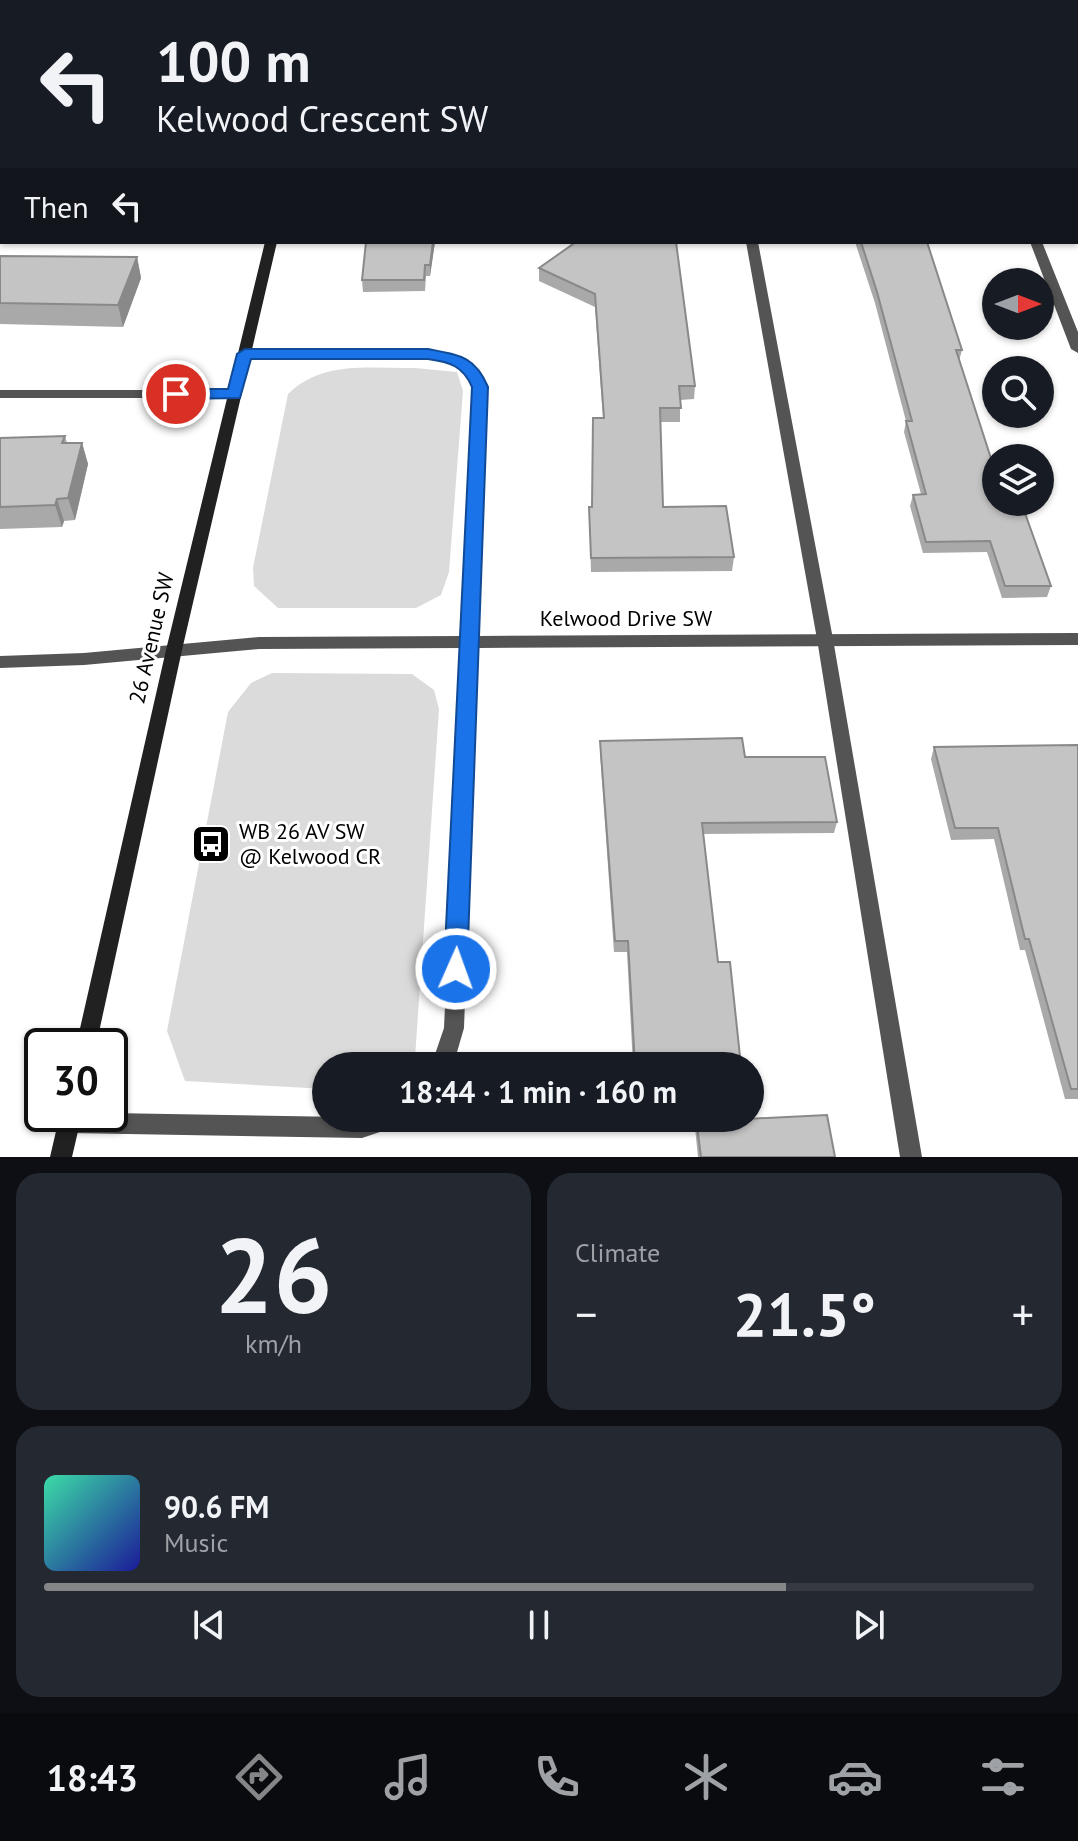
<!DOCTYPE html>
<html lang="en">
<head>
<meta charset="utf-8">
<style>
	:root { --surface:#171b24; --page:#242831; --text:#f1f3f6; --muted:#9ea1a6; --line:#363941; --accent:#858687 }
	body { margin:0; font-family:"PT Sans",sans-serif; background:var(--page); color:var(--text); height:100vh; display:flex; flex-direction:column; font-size:30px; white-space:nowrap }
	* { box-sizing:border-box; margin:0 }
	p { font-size:26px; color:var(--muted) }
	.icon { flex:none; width:44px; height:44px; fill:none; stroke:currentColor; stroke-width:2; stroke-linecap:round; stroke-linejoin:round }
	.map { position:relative; height:1157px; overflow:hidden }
	.side { display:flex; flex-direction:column; gap:16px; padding:16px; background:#0d0f14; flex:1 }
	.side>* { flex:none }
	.top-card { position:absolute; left:0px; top:0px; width:1078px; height:244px; box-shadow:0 2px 6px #0004; background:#171b24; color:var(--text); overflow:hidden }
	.needle { width:52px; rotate:90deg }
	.tools { position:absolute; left:982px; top:268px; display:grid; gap:16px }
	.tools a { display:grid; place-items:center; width:72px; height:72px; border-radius:50%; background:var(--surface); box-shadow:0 2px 6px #0004; font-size:40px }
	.speed { position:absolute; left:24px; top:1028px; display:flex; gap:16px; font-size:40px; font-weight:700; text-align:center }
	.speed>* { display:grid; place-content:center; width:104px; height:104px; border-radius:50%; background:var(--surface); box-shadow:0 2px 6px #0004; line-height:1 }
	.speed .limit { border:4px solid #111; border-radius:12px; background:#fff; color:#111 }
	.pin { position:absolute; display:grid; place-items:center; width:68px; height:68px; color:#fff; margin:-34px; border:4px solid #fff; border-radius:50%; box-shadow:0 2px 8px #0007 }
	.me { position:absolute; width:88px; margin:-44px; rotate:2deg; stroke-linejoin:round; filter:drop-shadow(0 0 6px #0008) }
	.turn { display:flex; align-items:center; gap:28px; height:168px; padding:0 24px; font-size:36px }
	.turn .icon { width:104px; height:104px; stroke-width:2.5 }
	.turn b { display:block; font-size:56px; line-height:68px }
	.then { display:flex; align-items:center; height:76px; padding:0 24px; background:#0003; gap:16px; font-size:30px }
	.big { font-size:60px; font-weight:700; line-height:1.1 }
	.side .widget { flex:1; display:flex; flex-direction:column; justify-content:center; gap:12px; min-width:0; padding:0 28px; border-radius:24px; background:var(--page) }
	.side .dial { align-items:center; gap:0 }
	.dial b { font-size:104px; line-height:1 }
	.song { display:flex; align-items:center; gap:24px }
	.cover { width:96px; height:96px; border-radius:12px; background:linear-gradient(135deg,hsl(160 70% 55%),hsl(240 70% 35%)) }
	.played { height:8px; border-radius:4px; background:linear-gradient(90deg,var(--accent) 75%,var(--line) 75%) }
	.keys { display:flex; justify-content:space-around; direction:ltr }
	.heat { display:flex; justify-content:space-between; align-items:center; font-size:44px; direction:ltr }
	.side .tiles { flex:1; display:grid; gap:16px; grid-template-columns:1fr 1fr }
	.widget:last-child { grid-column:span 2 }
	.trip { position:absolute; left:312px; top:1052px; width:452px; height:80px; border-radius:40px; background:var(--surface); box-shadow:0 2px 6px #0004; font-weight:700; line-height:80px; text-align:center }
	.tabs { display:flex; height:128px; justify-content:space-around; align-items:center; background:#090b0e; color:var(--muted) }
	.tabs .icon { width:56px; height:56px }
	.tabs .selected { color:var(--accent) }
	.tabs b { font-size:36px; color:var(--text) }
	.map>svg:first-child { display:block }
</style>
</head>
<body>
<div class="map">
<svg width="1078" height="1157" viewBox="0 0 1078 1157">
	<rect width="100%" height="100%" fill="#fff"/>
	<path fill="#dbdbdb" d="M415 368 457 372 463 391 449 572 441 595 416 608H278L254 586 253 568 288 394C324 360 368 369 415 368Z
		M272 673 412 674 434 690 439 709 415 1058 405 1066H326V1089L185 1081 167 1031 228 712 251 683Z"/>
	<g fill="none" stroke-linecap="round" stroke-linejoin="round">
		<path fill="#545454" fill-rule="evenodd" d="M706 0H716V2H706Z
			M0 194H2V202H0Z
			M746 242H758L833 639 922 1157H900L817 639Z"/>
		<path fill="#545454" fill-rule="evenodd" d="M0 70H2V76H0Z
			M1030 242H1042L1078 332V353L1071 349Z
			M245 350H428L465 359 476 368 487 387 478 636 1078 633V645L478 648 464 1028 453 1066H431L444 1028 461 648 259 649 84 665 0 668V656L84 653 259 637 462 636 473 387C463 366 449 362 428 358L240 357 238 354Z
			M0 390H234L241 394 234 398H0Z
			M110 1113 404 1118 401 1125 362 1138 69 1133 61 1130 58 1123 61 1116 66 1114Z"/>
		<path fill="#212121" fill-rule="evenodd" d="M265 242H277L182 650 96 1046H76L166 650Z
			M60 1114H82L72 1157H50Z"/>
	</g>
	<path fill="#a9a9a9" d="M366 242H435L430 276H426L425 291 363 292 362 280Z
		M576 242 695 386 694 399 680 400V422H660L663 507 734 557 732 571 591 572 589 507H592L603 418 595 307 539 281V268Z
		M855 242H927L962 350 959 361 996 502 1051 586 1047 597 1002 598 987 552 923 553 910 506 913 495 921 494 904 432 906 421 875 303Z
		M0 256 137 257 141 278 123 327 0 324Z
		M65 436 67 443H82L88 464 75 520 64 521 62 527 0 529V438Z
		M600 741 745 757 837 822 834 833 703 834 718 962 741 1066H633L627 952H614L600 752Z
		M1078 745V1099H1065L1025 950H1020L994 839 951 840 931 759 934 747Z
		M694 1118H746L835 1157H698Z"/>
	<path fill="#898989" d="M2 108V139L0 143V112Z
		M433 242H435L430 276V265Z
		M137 257 141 278 123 327 118 305Z
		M82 443 88 464 75 520 68 498Z
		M57 499 64 521 62 527 55 505Z"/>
	<path fill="#c4c4c4" stroke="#898989" stroke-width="2" d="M171 0H220L219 2H170Z
		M730 0H772V2H731Z
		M0 98H2V108L0 112Z
		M366 242H433L430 265H425L424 280H362Z
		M576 242H676L695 386H679L681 408H660L663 507 726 506 734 557 591 558 589 507H592L593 418H604L595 294 539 268Z
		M861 242H927L962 350H956L996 474V502H1021L1051 586H1005L990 541 926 542 913 495 926 494 906 421H912L877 292Z
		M0 256 137 257 118 305 0 303Z
		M65 436 62 443H82L68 498 57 499 55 505 0 507V438Z
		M742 738 745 757H825L837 822 702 823 718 962H730L741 1066H635L628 941H615L600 741Z
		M1078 745V1089H1071L1029 939H1025L998 828H955L934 747Z
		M827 1115 835 1157H701L696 1118 746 1119Z"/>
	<path fill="#1a73e8" stroke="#114b97" stroke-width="2" d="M428 349C459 355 475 356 488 387L467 969 464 976 456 979 448 976 444 969 472 387C463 366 450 362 428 359H251L240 398 176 399 168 394 176 389H228L237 354 245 349Z"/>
	<defs>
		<g id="bus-square" transform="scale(2)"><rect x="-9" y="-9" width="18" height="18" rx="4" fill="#000" stroke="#fff"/><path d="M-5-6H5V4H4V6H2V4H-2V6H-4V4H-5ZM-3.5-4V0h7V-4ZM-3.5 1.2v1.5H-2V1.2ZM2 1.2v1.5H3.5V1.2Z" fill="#fff"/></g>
	</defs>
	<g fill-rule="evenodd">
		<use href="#bus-square" x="211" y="844"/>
	</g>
	<g text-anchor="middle" stroke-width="6" stroke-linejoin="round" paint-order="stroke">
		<g font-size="22" fill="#000" stroke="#fff">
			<text x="626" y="626">Kelwood Drive SW</text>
			<text transform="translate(151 638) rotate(-77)" y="8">26 Avenue SW</text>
		</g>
		<g font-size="22" fill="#000" stroke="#fff" text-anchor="start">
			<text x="239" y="839">WB 26 AV SW<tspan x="239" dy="25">@ Kelwood CR</tspan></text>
		</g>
	</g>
</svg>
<div class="tools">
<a><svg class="needle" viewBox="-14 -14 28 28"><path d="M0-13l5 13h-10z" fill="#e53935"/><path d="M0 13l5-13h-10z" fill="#9ea1a6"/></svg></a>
<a><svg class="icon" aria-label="search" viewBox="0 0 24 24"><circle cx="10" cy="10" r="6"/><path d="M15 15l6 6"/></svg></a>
<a><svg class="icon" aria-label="layers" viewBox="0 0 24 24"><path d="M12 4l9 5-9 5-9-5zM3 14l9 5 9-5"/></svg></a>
</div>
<div class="speed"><div class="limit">30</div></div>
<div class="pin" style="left:176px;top:394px;background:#d93025"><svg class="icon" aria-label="arrive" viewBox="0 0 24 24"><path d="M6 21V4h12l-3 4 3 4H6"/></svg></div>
<svg class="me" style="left:456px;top:969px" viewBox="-20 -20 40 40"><circle r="17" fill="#1a73e8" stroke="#fff" stroke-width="3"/><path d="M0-11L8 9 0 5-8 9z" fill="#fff"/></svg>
<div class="trip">18:44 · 1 min · 160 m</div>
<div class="top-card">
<div class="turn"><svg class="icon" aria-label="left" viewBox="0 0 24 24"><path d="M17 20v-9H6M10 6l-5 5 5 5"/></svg><div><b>100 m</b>Kelwood Crescent SW</div></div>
<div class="then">Then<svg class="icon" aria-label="left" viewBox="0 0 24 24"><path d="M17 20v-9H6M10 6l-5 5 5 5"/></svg></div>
</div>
</div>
<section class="side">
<div class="tiles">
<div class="widget dial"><b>26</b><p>km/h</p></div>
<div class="widget"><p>Climate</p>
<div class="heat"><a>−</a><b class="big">21.5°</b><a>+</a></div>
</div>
<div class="widget">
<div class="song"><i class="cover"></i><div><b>90.6 FM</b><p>Music</p></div></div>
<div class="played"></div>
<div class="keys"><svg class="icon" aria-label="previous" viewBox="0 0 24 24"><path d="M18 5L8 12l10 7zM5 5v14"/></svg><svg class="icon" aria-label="pause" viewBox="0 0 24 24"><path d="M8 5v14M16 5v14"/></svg><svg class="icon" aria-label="next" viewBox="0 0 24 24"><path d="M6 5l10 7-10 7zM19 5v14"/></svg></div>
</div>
</div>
</section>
<nav class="tabs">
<b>18:43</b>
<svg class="icon selected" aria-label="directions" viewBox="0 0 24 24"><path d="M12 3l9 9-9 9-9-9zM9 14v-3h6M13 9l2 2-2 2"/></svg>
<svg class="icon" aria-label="music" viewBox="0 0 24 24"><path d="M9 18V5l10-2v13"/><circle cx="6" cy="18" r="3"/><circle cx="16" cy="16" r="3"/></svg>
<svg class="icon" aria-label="phone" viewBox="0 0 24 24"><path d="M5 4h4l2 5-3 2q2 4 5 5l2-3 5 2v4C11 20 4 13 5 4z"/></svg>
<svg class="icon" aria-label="climate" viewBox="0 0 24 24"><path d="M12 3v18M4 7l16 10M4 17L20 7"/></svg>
<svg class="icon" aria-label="car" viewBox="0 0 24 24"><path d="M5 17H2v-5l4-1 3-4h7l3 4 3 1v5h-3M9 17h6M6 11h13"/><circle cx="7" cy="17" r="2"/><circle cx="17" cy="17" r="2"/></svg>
<svg class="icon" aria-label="filters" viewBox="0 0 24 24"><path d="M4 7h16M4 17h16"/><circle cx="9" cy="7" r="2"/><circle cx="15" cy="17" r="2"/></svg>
</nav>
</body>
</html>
